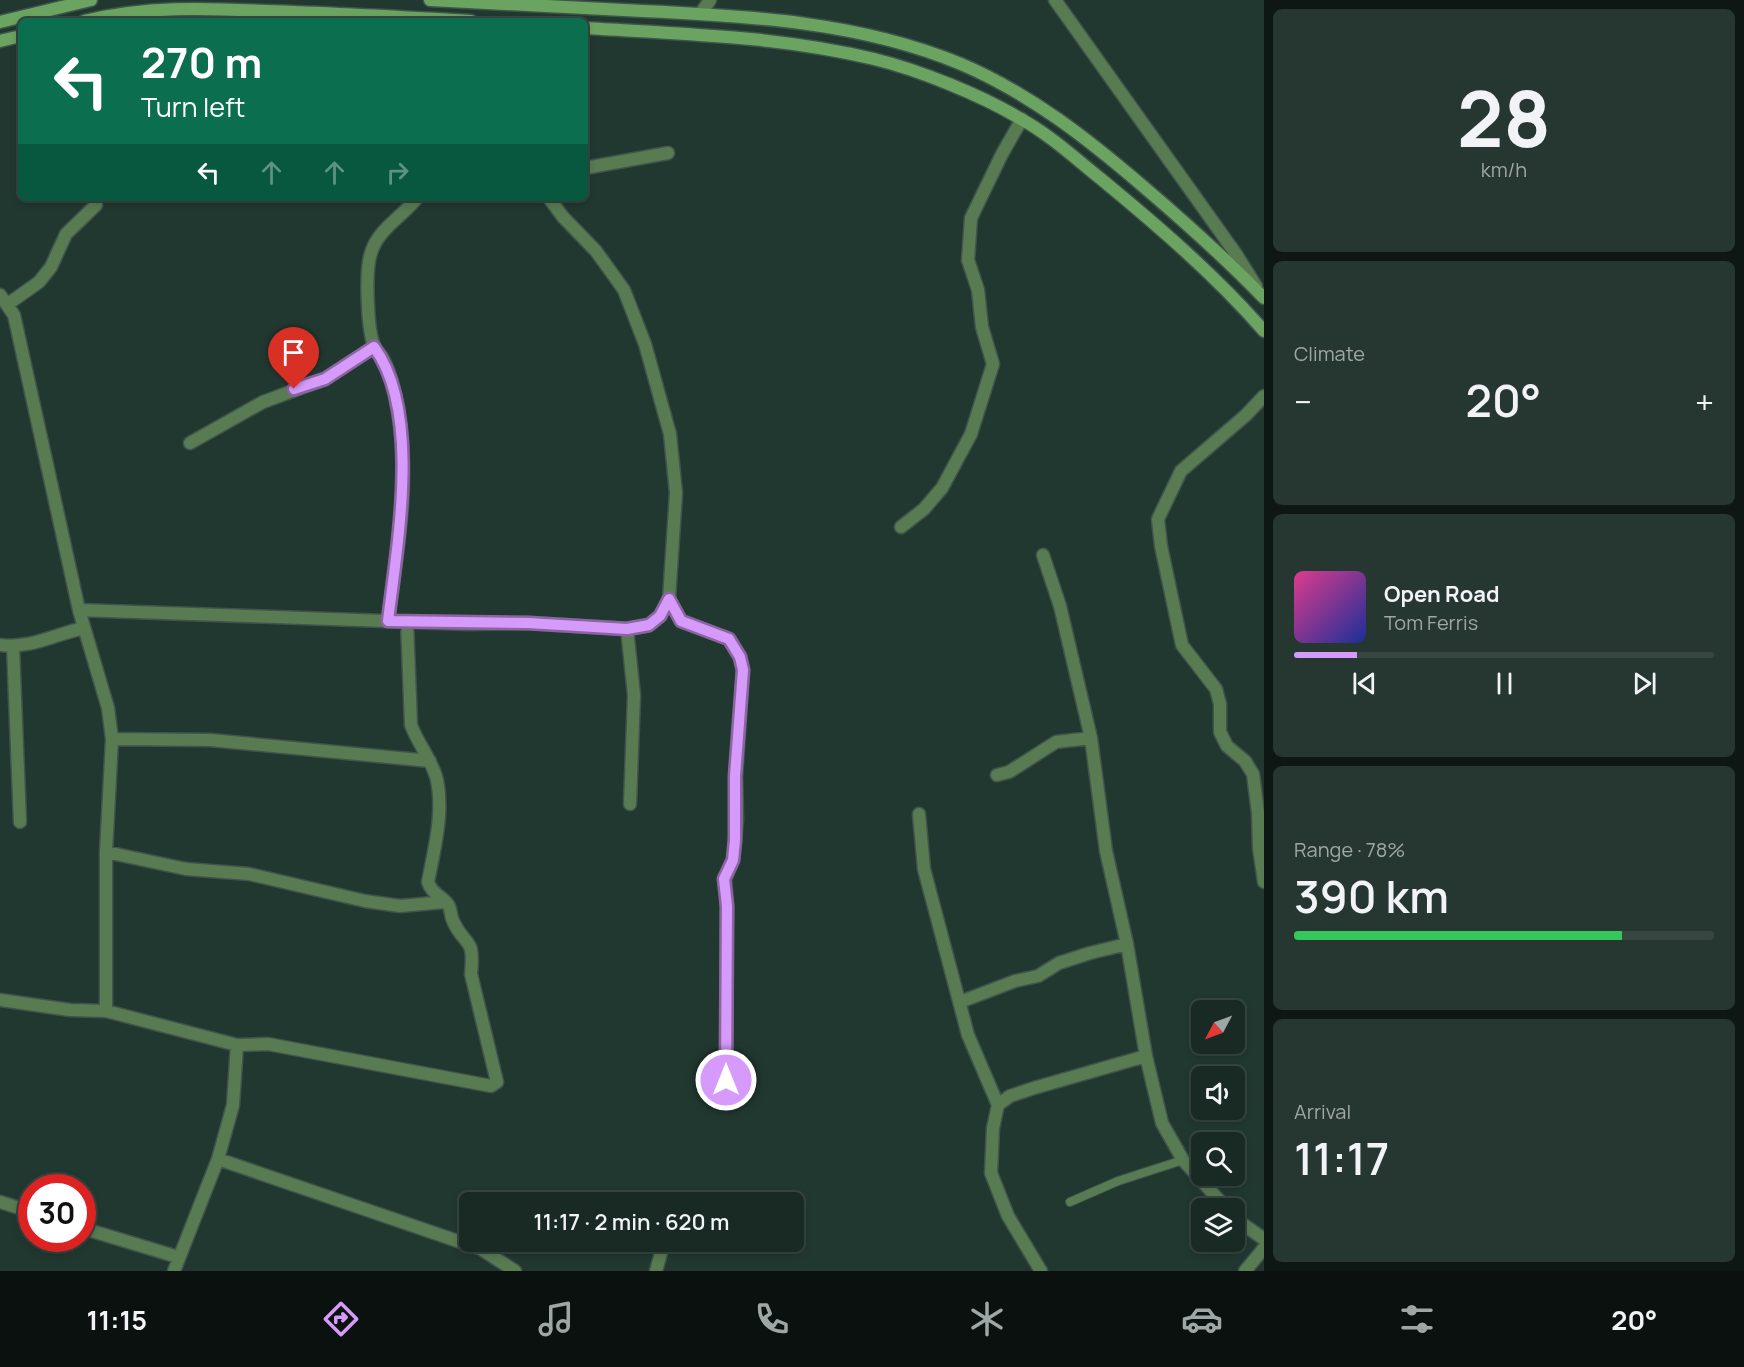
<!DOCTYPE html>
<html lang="en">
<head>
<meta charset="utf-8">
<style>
	:root { --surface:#192a24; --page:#263631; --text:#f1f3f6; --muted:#9fa7a6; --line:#374641; --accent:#d69bfa }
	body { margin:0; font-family:Manrope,sans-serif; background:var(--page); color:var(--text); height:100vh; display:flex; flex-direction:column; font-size:22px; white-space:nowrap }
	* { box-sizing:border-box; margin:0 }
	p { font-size:20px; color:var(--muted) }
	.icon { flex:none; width:33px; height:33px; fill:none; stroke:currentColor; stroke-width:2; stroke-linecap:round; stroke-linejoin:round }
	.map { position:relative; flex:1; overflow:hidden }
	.details { display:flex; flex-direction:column; gap:9px; padding:9px; background:#0e1714; width:480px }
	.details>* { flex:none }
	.guide { position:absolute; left:18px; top:18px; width:570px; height:183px; border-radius:9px; box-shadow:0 3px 9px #0003,0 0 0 2px var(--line); background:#0b6e4f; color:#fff; overflow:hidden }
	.needle { width:39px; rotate:229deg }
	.fabs { position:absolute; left:1191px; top:1000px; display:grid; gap:12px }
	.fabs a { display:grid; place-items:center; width:54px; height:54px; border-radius:9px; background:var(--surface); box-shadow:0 3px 9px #0003,0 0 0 2px var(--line); font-size:30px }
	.speed { position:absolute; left:18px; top:1174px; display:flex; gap:12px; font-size:30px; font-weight:700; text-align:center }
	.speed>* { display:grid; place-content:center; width:78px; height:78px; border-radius:50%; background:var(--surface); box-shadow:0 3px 9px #0003,0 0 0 2px var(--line); line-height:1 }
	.speed .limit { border:9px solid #d22; background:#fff; color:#111 }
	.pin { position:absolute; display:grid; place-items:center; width:51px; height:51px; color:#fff; margin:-62px -26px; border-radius:50% 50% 50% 0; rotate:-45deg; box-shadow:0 0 6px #0007 }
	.pin .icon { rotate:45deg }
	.me { position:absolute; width:66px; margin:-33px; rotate:0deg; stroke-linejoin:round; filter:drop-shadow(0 0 4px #0008) }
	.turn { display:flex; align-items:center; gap:21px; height:126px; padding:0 24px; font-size:27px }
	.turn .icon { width:78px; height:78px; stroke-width:2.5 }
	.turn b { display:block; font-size:42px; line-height:51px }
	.lanes { display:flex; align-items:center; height:57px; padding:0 24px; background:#0003; justify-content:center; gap:30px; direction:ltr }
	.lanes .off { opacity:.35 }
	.big { font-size:45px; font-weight:600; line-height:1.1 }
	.details .tile { flex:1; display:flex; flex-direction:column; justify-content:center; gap:9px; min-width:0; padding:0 21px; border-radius:9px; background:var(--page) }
	.details .dial { align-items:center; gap:0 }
	.dial b { font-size:78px; line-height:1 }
	.song { display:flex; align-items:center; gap:18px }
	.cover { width:72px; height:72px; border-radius:9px; background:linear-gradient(135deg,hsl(330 70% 55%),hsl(230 70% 35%)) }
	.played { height:6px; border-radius:3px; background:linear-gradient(90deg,var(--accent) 15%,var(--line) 15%) }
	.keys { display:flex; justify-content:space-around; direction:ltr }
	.heat { display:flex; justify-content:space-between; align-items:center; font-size:33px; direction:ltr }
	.charge { height:9px; border-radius:4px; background:linear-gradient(90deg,#34c759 78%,var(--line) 0) }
	.trip { position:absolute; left:459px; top:1192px; width:345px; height:60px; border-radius:9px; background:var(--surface); box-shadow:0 3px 9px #0003,0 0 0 2px var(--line); font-weight:600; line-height:60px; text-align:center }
	.tabs { display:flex; height:96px; justify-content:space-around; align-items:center; background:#0a110e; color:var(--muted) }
	.tabs .icon { width:42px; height:42px }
	.tabs .selected { color:var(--accent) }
	.tabs b { font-size:27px; color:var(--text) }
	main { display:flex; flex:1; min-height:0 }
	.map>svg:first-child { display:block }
</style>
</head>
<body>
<main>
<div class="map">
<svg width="1264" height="1271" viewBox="0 0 1264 1271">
	<rect width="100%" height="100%" fill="#213830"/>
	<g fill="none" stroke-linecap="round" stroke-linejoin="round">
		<g stroke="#3f544c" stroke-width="10">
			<path id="lane" d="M1070 1202 1118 1181 1183 1160"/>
		</g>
		<g stroke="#3f544c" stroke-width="15">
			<path id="street" d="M1055 0 1236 254 1256 286
				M701 13 710 0
				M585 168 668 153
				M0 295 14 315 79 610 108 708 112 739 106 852V1011L237 1045 233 1105 218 1159 174 1271
				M8 304 39 282 51 267 66 234 96 205
				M1264 396 1246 415 1181 471 1158 519 1161 546 1182 645 1216 689 1220 704V732L1227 746 1245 761 1253 774 1258 813 1259 848 1264 882
				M190 443 263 402 325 379 374 347
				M901 527 924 509 942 488 971 434 993 364 982 327 978 290 968 260 971 218 1002 154 1022 119
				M1043 555 1060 606 1091 738 1106 851 1127 944 1146 1056 1162 1123 1183 1160 1227 1209
				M669 599 681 621 729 639 740 657 743 670 736 776 737 820 733 860 725 879 727 906 726 1080
				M79 610 468 624 528 623 627 629 649 625 660 616 669 599 676 493 670 434 645 344 624 290 596 251 563 217 549 198
				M388 621C396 556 409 490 400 425 397 404 393 378 383 359 381 355 377 352 375 348 367 332 365 270 371 253 378 229 402 217 417 198
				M627 629 634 695 630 804
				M0 645C31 649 55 634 84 628
				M13 647 20 822
				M112 739 210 740 430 761
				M997 775 1009 772 1056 742 1091 738
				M919 814 924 869 968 1035 998 1105
				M106 852 186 869 249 874 365 901 400 906 445 902
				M0 1000 70 1010 106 1011
				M960 1002 1015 981 1038 976 1059 963 1090 953 1127 944
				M237 1045 268 1044 491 1086 497 1082 471 974C475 935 465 948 453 921 450 915 452 909 447 903 440 895 431 893 428 882 434 850 444 813 437 780 432 760 418 744 411 725L407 622
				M218 1159 481 1249 515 1271
				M0 1202 32 1212
				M1234 1218 1264 1239
				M82 1228 178 1257
				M656 1271 664 1242
				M1041 1271 1008 1216 991 1173 993 1128 998 1105 1010 1096 1034 1088 1146 1056
				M1245 1271 1264 1248"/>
		</g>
		<g stroke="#3f544c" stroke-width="15">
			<path id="secondary" d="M430 0C501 4 572 7 643 11 750 16 860 22 961 64 1031 94 1088 139 1145 188 1186 223 1226 259 1264 298
				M84 21C147 6 203 8 266 11 334 13 403 17 471 21
				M0 22 91 0
				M585 28C682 34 779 36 874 59 919 70 981 95 1021 119 1050 135 1076 159 1101 179 1158 226 1215 275 1264 331
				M0 41 21 36"/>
		</g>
		<use href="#lane" stroke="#587b52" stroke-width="8"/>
		<use href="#street" stroke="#587b52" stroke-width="12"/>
		<use href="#secondary" stroke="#6ba361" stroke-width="12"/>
	</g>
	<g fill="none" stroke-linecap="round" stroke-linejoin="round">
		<g stroke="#8b65a2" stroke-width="15">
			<path id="route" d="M294 389 325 379 374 347C422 412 397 545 388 621L528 623 627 629 649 625 660 616 669 599 681 621 729 639 740 657 743 670 735 776V840L733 860 724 879 727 906 726 1080"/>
		</g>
		<use href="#route" stroke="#d69bfa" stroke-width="10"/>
	</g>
</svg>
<div class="fabs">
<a><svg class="needle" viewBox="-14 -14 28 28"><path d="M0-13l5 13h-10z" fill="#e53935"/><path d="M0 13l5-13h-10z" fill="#9fa7a6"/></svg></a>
<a><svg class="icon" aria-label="sound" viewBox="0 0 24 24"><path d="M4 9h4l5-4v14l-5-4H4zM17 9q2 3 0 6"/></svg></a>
<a><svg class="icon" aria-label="search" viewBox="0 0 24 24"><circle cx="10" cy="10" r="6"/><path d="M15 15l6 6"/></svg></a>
<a><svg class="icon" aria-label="layers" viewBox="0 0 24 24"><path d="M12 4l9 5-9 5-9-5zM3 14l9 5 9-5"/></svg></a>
</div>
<div class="speed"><div class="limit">30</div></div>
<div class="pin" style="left:294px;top:389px;background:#d93025"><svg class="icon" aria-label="arrive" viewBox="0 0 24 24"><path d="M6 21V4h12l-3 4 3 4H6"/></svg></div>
<svg class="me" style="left:726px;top:1080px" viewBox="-20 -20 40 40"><circle r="17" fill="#d69bfa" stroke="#fff" stroke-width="3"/><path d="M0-11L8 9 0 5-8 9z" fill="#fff"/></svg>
<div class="trip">11:17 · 2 min · 620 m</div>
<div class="guide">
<div class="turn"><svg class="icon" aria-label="left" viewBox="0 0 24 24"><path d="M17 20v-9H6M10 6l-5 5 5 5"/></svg><div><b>270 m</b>Turn left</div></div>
<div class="lanes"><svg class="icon" aria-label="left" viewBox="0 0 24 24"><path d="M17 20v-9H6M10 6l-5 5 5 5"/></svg><svg class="icon off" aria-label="ahead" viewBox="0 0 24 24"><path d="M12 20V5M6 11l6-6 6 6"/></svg><svg class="icon off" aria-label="ahead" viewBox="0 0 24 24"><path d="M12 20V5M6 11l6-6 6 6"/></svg><svg class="icon off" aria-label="right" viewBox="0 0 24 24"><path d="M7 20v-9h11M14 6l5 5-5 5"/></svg></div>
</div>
</div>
<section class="details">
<div class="tile dial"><b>28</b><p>km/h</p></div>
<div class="tile"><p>Climate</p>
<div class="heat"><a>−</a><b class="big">20°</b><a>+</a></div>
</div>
<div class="tile">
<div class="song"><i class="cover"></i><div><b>Open Road</b><p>Tom Ferris</p></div></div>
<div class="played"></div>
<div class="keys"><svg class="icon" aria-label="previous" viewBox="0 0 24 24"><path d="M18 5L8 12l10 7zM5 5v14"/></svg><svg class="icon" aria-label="pause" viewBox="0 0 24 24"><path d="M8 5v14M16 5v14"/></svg><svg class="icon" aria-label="next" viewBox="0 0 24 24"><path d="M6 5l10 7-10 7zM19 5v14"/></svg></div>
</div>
<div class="tile"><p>Range · 78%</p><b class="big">390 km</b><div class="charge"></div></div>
<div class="tile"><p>Arrival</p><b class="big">11:17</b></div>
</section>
</main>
<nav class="tabs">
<b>11:15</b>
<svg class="icon selected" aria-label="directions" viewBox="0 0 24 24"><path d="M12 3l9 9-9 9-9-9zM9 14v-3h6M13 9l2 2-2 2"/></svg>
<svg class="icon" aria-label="music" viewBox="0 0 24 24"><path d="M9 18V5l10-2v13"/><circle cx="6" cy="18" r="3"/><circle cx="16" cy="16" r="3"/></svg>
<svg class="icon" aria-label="phone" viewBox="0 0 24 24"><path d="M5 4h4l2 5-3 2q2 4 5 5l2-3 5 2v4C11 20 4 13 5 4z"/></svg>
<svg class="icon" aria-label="climate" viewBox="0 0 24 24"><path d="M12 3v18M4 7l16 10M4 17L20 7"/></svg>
<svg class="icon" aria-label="car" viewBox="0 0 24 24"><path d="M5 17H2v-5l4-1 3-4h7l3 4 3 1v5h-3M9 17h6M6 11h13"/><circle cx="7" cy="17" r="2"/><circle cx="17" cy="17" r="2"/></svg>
<svg class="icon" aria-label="filters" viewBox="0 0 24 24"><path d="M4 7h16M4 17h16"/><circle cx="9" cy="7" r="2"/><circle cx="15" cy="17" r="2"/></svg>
<b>20°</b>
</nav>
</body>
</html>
